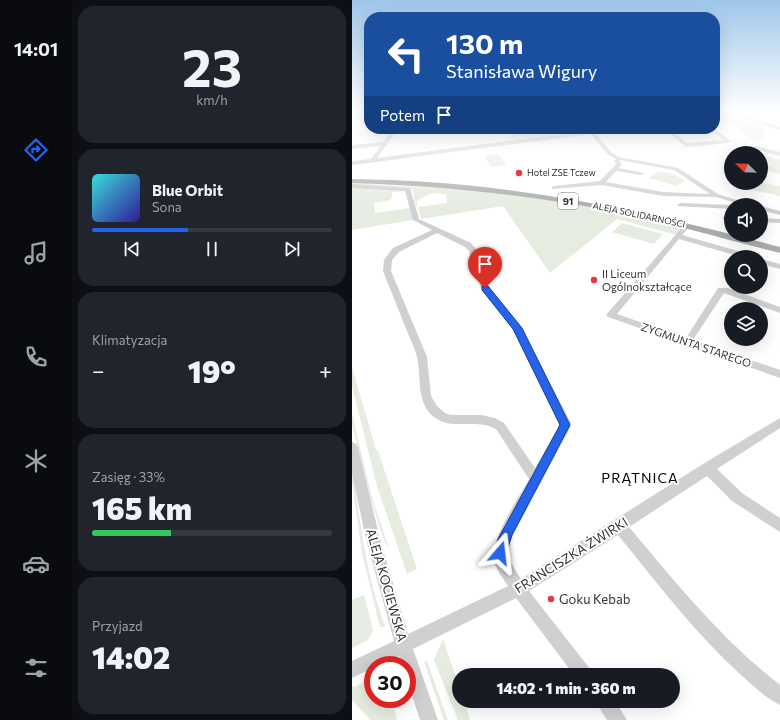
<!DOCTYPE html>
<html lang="pl">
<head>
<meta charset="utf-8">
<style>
	:root { --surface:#171b24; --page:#20242c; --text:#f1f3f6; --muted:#9ea1a6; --line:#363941; --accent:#2563eb }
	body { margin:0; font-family:Commissioner,sans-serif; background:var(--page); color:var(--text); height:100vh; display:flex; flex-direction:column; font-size:15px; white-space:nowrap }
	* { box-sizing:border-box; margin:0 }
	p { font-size:13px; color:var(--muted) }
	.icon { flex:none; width:22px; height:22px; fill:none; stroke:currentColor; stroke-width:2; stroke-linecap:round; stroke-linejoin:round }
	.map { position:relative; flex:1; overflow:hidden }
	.panel { display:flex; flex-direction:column; gap:6px; padding:6px; background:#0d0f14; width:280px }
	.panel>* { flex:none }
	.guide { position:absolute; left:12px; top:12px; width:356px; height:122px; border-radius:16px; box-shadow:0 4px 16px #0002; background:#1a4fa0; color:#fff; overflow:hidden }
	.needle { width:26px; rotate:293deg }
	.controls { position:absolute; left:372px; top:146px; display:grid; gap:8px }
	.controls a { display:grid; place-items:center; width:44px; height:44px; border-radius:50%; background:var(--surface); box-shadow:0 4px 16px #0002; font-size:20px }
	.speed { position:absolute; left:12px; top:656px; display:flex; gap:8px; font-size:20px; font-weight:700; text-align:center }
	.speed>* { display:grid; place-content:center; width:52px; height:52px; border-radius:50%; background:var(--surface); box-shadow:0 4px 16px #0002; line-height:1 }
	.speed .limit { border:6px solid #d22; background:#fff; color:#111 }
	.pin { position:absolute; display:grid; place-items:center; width:34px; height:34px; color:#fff; margin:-41px -17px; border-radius:50% 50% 50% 0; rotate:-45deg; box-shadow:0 0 4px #0007 }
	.pin .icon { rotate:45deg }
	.me { position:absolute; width:44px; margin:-22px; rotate:17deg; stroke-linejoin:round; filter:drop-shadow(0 0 3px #0008) }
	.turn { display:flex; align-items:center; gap:14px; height:84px; padding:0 16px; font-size:18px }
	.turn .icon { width:52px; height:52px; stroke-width:2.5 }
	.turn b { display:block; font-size:28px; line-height:34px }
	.then { display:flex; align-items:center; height:38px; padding:0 16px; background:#0003; gap:8px; font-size:15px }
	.big { font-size:30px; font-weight:800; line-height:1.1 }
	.panel .card { flex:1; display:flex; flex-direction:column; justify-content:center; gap:6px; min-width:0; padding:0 14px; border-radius:16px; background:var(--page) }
	.panel .dial { align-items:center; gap:0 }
	.dial b { font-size:52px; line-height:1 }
	.song { display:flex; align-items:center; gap:12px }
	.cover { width:48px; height:48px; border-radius:6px; background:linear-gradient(135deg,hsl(180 70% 55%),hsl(250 70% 35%)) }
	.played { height:4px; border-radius:2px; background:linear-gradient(90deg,var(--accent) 40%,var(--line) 40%) }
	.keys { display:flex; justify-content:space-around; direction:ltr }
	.heat { display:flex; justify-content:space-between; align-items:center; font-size:22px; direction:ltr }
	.charge { height:6px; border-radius:3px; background:linear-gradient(90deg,#34c759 33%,var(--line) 0) }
	.trip { position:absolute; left:100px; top:668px; width:228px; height:40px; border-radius:20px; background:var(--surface); box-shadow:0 4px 16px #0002; font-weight:800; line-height:40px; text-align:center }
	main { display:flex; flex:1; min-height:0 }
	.dock { display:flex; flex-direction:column; width:72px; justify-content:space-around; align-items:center; background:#090b0e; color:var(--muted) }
	.dock .icon { width:28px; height:28px }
	.dock .current { color:var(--accent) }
	.dock b { font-size:18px; color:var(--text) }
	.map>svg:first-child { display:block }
</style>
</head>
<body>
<main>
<nav class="dock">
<b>14:01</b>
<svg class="icon current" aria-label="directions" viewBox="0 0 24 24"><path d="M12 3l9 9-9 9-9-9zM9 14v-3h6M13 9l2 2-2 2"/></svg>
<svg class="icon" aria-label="music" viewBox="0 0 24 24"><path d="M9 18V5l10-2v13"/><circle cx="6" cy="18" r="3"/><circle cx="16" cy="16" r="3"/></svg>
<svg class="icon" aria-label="phone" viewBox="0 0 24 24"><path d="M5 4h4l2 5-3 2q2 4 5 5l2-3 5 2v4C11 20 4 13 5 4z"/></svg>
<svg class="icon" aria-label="climate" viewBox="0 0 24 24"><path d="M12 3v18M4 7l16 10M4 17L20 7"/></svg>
<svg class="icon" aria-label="car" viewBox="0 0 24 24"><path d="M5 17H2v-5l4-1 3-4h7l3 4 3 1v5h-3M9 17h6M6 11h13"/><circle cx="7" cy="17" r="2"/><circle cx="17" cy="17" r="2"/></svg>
<svg class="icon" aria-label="filters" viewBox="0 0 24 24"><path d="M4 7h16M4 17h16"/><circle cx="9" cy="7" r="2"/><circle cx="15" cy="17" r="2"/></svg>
</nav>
<section class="panel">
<div class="card dial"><b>23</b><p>km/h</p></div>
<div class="card">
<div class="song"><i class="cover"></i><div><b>Blue Orbit</b><p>Sona</p></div></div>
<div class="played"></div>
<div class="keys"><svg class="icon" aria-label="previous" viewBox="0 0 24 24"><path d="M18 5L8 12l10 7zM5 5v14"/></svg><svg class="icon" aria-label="pause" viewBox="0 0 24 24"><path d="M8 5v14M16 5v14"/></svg><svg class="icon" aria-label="next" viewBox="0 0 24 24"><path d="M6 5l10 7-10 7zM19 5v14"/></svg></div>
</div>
<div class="card"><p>Klimatyzacja</p>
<div class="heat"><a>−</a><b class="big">19°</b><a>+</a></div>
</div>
<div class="card"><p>Zasięg · 33%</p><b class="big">165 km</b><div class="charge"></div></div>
<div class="card"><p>Przyjazd</p><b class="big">14:02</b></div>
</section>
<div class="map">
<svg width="428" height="720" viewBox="0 0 428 720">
	<rect width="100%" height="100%" fill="#fff"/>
	<path fill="#e6ecdf" d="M380 116 410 125 409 126 412 130V138L406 143 368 117Z
		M157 129H200L203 135 155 141 159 140Z
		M146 154 154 165 139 167 132 156Z
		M409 155 428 160V173L427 174 410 169 420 163 409 159Z
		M306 171 322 174 333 181 324 186 297 178Z
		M409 182 428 186V196L391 188 400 185 402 183Z
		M0 183 139 191 251 208 325 225 327 227 328 231 325 235 265 219 198 273 151 206 69 219 66 207 95 203 94 194 80 193 65 201V206L64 207 61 191 57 188 0 185Z
		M0 187 55 191 40 192V198L38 200 22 203 23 213 58 208 61 220 0 230Z
		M270 223 311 234 302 244 260 232Z
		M0 367 24 450 26 451 65 569 55 574 25 486 0 386Z
		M0 414 19 494 37 549 32 541 18 496 0 424Z
		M0 473C6 502 9 532 15 561 19 584 26 606 33 627H28L10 553 0 482Z
		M12 595 21 630 16 640 0 648V600Z
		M91 639 107 687V701H112L118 720H106L82 660Z
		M75 661 96 720H92L72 662Z
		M21 673V699H40L45 720H18L0 700V686L3 687 14 681V677Z"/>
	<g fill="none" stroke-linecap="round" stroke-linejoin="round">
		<path fill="#d0d0d0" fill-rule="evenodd" d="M375 111 383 112 405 111 387 114 428 127V130L382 115 363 117V115L377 113Z
			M41 129H46L25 158 250 129H264L243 133 259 152 267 157 326 168 366 194 401 205H391L364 197 311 196 250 185 200 189V187L202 186 248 181 264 164 262 161 264 159 255 154 239 134 0 165V161L19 159 29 146 0 149V145L31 142ZM267 160 322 170 358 194 311 192 254 182 264 171 289 175 292 173 267 168 270 164Z
			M312 129H317L335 143 371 140 358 129H363L379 141 376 143 334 147Z
			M404 146 428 152V156L402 149 401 148Z
			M0 184 58 188 67 219 119 243 125 250 137 288 170 328 219 423 218 428 158 541 157 560 169 579 351 464 428 418V428L365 469 390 493 428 518V532L380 501 355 476 277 527C324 583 370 640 428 685V705C414 699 401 685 389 675 343 633 305 583 266 535L177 591 238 669 240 675H222L164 598 61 649 86 720H68L55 680V665H50L47 656 28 665H21V668L0 678V661L42 641 14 539 0 474V442L4 444 6 447 28 539 56 634 156 586C151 578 144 570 142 561 138 539 166 499 177 479L144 429C125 418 103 430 85 419 63 406 70 378 65 357 63 348 58 339 55 331 47 311 39 291 31 271L32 260 41 248 80 230 61 220 53 191 0 188ZM85 233 113 247 117 251 129 288 161 329 207 423 206 428 183 468 152 423 143 418 129 415H98L93 413 85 406 79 396 75 357 39 271 40 260 47 252Z
			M328 203 379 205V209L326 206 325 205Z
			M409 206 428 211V215L409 210Z
			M373 216H379V220L371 219 370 218Z
			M409 218 428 219V223L409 222Z
			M335 223 339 225 330 235 400 255 401 257H389L327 239 265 314 334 338 366 288H376L428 307V313L372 293 341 340 428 370V378L337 346 332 345 330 343 256 317 254 315 333 224Z
			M409 259 428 264V269L409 264Z
			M243 701H263L275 720H255Z"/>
		<path fill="#ababab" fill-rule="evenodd" d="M0 179C55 180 109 183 163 191 253 203 342 224 428 247V253C375 240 322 224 269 213 180 195 91 186 0 183Z"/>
	</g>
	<linearGradient id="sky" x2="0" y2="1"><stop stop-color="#9ec6ea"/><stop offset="0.52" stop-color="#fff"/><stop offset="1" stop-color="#fff" stop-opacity="0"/></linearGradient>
	<rect width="428" height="212" fill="url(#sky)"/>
	<path fill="#2563eb" stroke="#184099" d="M130 286H136L170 328 218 425 160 535 153 557 148 559 144 557 142 553 146 539 208 425 161 329 130 290Z"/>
	<g fill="#e63946" stroke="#fff" stroke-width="1.5">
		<circle cx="167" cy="173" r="4"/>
		<circle cx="242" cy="280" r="4"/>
		<circle cx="199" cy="599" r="4"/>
	</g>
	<g text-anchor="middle" stroke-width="4" stroke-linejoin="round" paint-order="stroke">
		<g font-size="9" fill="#333" stroke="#fff" text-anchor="start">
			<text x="175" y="176">Hotel ZSE Tczew</text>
		</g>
		<g font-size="9" fill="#333" stroke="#fff">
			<text transform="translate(287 215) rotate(12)" y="3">ALEJA SOLIDARNOŚCI</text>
		</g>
		<rect fill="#fff" stroke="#707070" stroke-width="1" x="206" y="193" width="20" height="16" rx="3"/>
		<g font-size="10" font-weight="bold" fill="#333">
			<text x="216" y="205">91</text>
		</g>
		<g font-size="11" fill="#333" stroke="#fff" text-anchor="start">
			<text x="250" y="278">II Liceum<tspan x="250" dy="13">Ogólnokształcące</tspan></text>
		</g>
		<g font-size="11" fill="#333" stroke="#fff">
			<text transform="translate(344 345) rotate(19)" y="4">ZYGMUNTA STAREGO</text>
		</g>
		<g font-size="13" fill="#333" stroke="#fff">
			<text transform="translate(219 555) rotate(-32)" y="5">FRANCISZKA ŻWIRKI</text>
			<text transform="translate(35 585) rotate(74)" y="5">ALEJA KOCIEWSKA</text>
		</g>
		<g font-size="13" fill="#333" stroke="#fff" text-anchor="start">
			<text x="207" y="604">Goku Kebab</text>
		</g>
		<g font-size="14" letter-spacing="1" fill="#000" stroke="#fff">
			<text x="288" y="483">PRĄTNICA</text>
		</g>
	</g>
</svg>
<div class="controls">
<a><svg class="needle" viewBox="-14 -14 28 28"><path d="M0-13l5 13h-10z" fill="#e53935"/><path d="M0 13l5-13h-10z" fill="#9ea1a6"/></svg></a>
<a><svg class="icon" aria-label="sound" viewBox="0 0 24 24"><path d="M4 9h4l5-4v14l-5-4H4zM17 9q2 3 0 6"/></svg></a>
<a><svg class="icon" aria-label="search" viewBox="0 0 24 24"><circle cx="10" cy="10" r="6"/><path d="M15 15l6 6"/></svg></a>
<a><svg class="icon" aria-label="layers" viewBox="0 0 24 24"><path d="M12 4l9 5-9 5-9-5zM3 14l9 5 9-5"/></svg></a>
</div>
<div class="speed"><div class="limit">30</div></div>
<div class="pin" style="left:133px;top:288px;background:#d93025"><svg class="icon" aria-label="arrive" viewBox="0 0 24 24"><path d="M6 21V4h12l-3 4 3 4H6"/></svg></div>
<svg class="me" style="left:148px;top:553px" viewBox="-20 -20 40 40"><path d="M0-17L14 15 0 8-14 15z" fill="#2563eb" stroke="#fff" stroke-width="4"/></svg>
<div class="trip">14:02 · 1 min · 360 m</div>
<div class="guide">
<div class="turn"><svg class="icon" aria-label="left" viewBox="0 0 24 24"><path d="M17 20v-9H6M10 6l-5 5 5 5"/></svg><div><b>130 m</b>Stanisława Wigury</div></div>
<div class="then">Potem<svg class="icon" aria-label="arrive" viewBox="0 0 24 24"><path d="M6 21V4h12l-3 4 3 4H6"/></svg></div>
</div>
</div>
</main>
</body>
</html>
